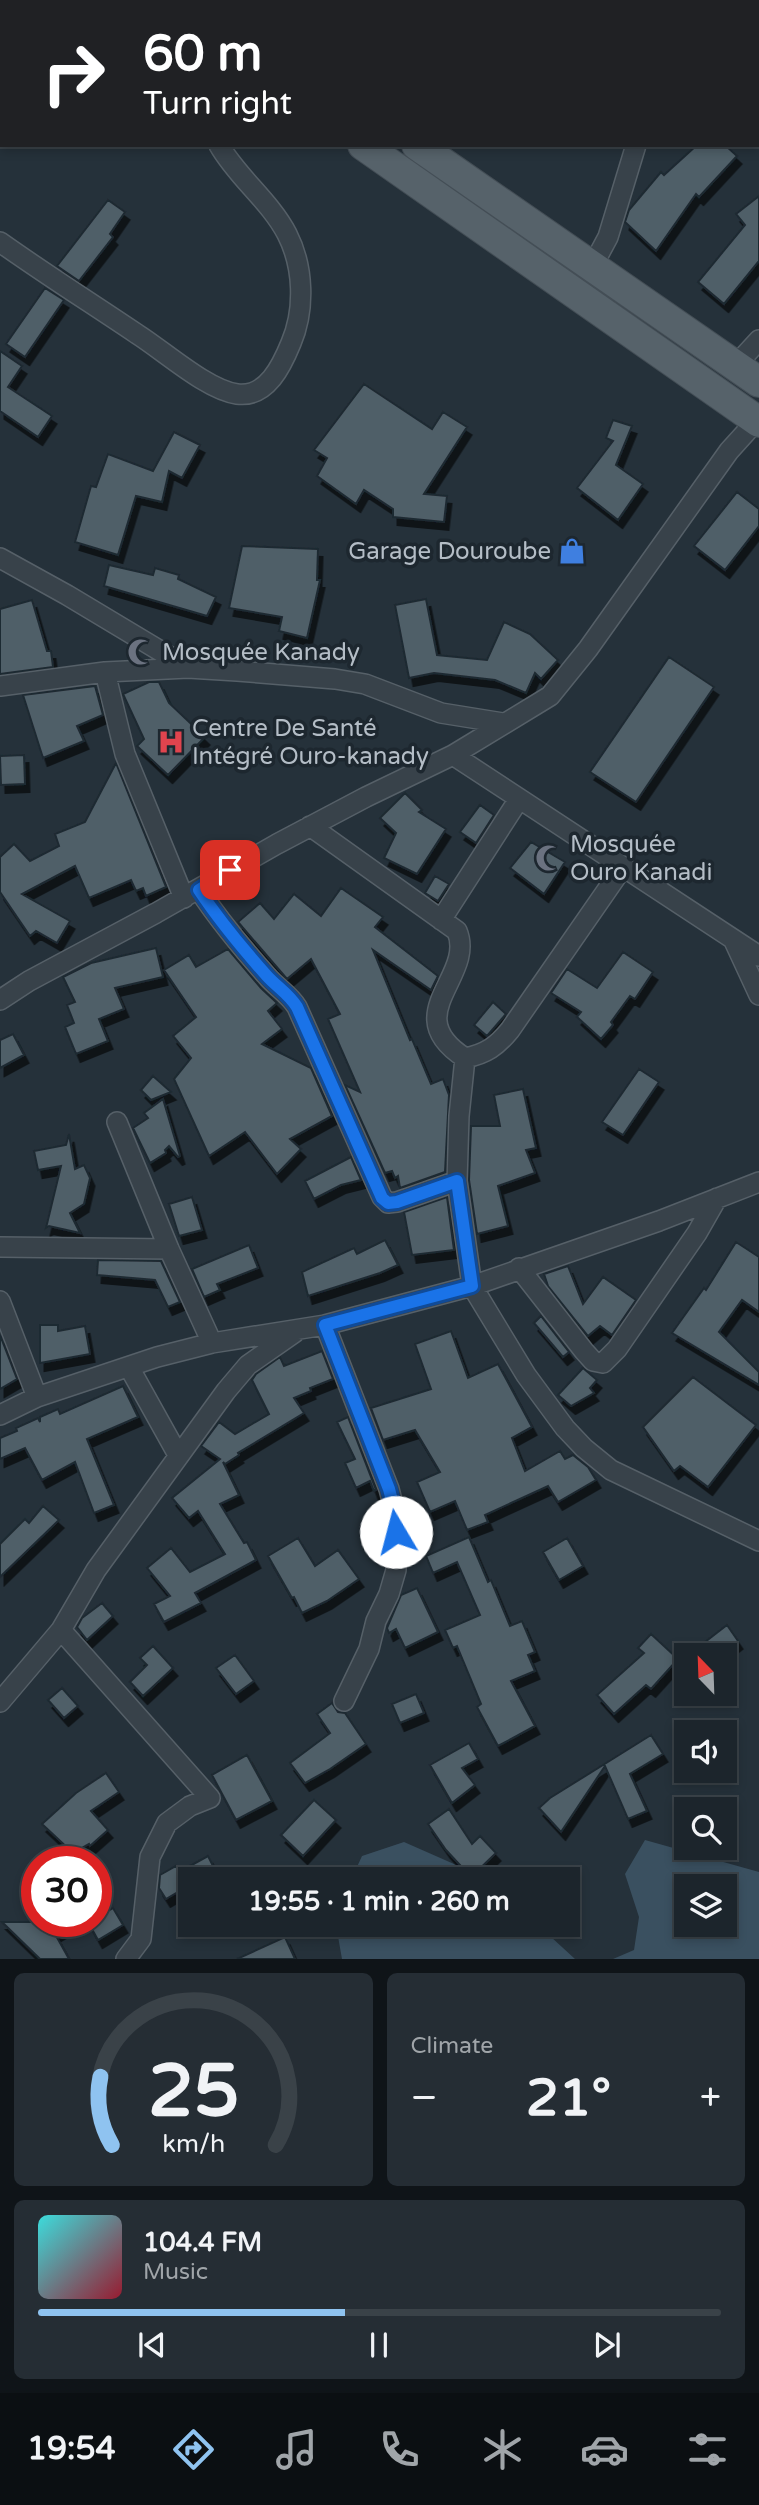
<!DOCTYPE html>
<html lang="en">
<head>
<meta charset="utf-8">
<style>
	:root { --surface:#1c252c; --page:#252d34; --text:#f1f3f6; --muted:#a0a5a9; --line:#3a4248; --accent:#8fc3f0 }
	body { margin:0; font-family:"Varela Round",sans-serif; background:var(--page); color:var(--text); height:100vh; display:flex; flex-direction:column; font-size:26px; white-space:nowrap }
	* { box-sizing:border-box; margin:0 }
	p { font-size:23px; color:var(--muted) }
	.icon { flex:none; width:38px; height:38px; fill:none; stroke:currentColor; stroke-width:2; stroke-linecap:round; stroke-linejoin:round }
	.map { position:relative; height:1959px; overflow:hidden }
	.details { display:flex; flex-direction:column; gap:14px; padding:14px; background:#0f1418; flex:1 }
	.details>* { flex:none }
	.top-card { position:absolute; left:0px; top:0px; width:760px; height:147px; box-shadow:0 4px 10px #0003,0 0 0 2px var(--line); background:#202124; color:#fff; overflow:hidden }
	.needle { width:46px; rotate:337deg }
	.controls { position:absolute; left:674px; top:1643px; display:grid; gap:14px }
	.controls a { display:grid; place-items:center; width:63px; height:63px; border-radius:0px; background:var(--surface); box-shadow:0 4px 10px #0003,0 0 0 2px var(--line); font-size:35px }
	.speed { position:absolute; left:21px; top:1846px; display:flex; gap:14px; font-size:35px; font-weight:700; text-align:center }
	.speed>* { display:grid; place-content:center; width:91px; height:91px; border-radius:50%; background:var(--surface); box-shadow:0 4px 10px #0003,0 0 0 2px var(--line); line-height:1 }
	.speed .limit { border:10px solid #d22; background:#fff; color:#111 }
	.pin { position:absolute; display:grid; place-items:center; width:60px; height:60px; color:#fff; margin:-30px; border-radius:14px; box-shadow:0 4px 10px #0006 }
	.me { position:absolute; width:77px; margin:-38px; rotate:352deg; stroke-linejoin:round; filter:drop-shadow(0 0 5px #0008) }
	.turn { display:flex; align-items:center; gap:24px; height:147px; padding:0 28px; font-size:32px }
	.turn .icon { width:91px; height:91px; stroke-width:2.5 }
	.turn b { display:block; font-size:49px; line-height:60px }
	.big { font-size:52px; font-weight:700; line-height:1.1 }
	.details .card { flex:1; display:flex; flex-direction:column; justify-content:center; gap:10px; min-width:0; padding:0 24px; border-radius:10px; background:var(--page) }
	.details .dial { align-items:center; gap:0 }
	.dial svg { height:182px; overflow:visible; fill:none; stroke:var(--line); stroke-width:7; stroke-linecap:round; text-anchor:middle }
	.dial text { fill:var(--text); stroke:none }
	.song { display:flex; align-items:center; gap:21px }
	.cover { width:84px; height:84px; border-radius:10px; background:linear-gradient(135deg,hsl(180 70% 55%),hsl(350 70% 35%)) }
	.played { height:7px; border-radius:4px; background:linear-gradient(90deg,var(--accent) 45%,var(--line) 45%) }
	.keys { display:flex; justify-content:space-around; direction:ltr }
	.heat { display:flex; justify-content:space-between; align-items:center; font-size:38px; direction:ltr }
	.details .tiles { flex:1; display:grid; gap:14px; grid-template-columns:1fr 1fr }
	.card:last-child { grid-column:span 2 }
	.trip { position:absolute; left:178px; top:1867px; width:402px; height:70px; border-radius:0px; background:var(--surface); box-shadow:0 4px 10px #0003,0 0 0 2px var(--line); font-weight:700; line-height:70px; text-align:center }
	.tab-bar { display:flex; height:112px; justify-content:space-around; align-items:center; background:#0b0f12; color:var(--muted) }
	.tab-bar .icon { width:49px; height:49px }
	.tab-bar .active { color:var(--accent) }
	.tab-bar b { font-size:32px; color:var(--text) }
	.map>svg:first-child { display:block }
</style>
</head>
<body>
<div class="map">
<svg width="759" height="1959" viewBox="0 0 759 1959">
	<defs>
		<filter id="shadow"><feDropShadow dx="4.5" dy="8" stdDeviation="0" flood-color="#0009"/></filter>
	</defs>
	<rect width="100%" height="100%" fill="#25313a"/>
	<path fill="#3a5060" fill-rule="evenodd" d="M645 1840 759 1872V1959H613L634 1950 639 1917 625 1874ZM686 1886H724V1925H686Z
		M404 1842 488 1879 351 1880 362 1856Z
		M336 1925H538L575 1959H342Z"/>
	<path fill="#505e68" stroke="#1f2931" stroke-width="2" filter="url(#shadow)" d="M697 145H725L737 156 699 197 696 194 656 251 625 222 629 210 661 172 664 175Z
		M759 196V261L724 304 698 282 745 225 736 214Z
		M108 200 125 212 110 234 113 237 79 281 57 266Z
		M45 288 64 300 25 357 6 344Z
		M0 351 22 366 8 387 52 416 38 437 0 411Z
		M364 384 432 429 443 412 467 427 424 494 447 496 444 522 393 517V509L364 490 356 504 317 476 327 458 314 450Z
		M613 420 632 426 616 465 643 484 618 520 577 488 613 441 606 438Z
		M174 432 200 445 182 478 169 471 162 502 136 496 118 555 75 542 91 486 96 487 108 454 153 471Z
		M737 492 759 509V526L725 570 694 546Z
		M242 546 318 549 317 580H320L307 638 279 631 282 617 229 608Z
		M109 565 153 575 155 568 179 575 178 579 216 597 207 616 104 586Z
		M426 599 437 655 487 660 504 622 530 634 558 660 541 679 535 673 526 693 495 680 434 673 409 678 395 605Z
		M32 600 47 651H51L53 667 0 674V609Z
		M669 657 714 687 636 802 590 772Z
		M149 682H159L169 703 205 737 168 775 137 746 144 739 123 694Z
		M95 686 103 715 77 726 84 741 43 758 23 695Z
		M24 755 25 784 1 785 0 756Z
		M116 763 166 887 146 896 143 888 136 891 131 880 89 898 75 866 22 894 70 921 57 943 36 931 30 936 0 892V857L14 844 30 861 59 846 55 834 85 822Z
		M405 793 422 810 419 812 446 829 417 874 384 858 396 833 380 818Z
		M480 805 494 815 476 843 460 832Z
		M531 842 565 862 544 894 510 868Z
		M435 876 449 884 438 901 425 893Z
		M341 888 383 917 375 927 438 976 431 990 373 950 410 1040 412 1039 431 1084 443 1079 449 1095 445 1172 400 1188 398 1176 395 1178 392 1171 385 1173 345 1085 360 1092 328 1019 340 1014 311 959 287 979 238 922 260 903 274 919 294 894 321 916Z
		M156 948 163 977 115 988 124 1009 99 1019 108 1041 76 1054 65 1027 74 1023 67 1005 75 1002 63 977 91 963Z
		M228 949 261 988 277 1003 268 1011 282 1029 262 1044 311 1068 332 1116 290 1139 301 1149 277 1174 245 1132 209 1156 174 1079 191 1058 173 1036 196 1017 164 970 189 955 196 967Z
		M623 952 653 972 635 999 630 996 611 1022 613 1025 601 1039 577 1017 581 1012 551 993 567 969 597 988Z
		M493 1002 506 1014 487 1036 474 1025Z
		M13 1034 24 1055 0 1068V1040Z
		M639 1069 659 1082 623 1135 602 1122Z
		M153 1076 171 1092 151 1100 141 1090Z
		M523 1089 536 1148 526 1150 535 1173 498 1186 508 1226 477 1234 469 1180 471 1126H500L494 1095Z
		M163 1099 180 1156 178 1157 169 1146 165 1150 166 1153 150 1163 133 1128 148 1118 144 1113Z
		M69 1134 75 1169 84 1165 90 1178 84 1204 70 1213 80 1233 49 1226 46 1228 61 1166 38 1170 34 1151 66 1145Z
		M351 1157 361 1180 341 1185 314 1199 305 1181Z
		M192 1197 202 1230 179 1236 169 1204Z
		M447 1197 454 1250 412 1255 404 1212Z
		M385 1240 398 1265 380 1273 308 1296 302 1272 354 1248 357 1254Z
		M736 1242 759 1257V1312L742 1300 719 1332 759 1372V1385L672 1333 704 1288 706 1290Z
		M249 1245 258 1268 217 1284 220 1290 204 1297 192 1269Z
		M98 1260 161 1261 180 1302 168 1307 155 1280 97 1275Z
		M568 1266 583 1304 603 1277 636 1300 612 1335 600 1326 588 1336 548 1286 544 1274Z
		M541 1316 569 1352 563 1357 534 1323Z
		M40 1325H58V1331L85 1326 90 1354 40 1363Z
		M451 1331 468 1378 498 1364 532 1427 512 1438 525 1471 560 1451 565 1459 573 1455 588 1467 596 1480 558 1502 548 1486 485 1515 488 1522 467 1530 455 1501 430 1512 417 1482 440 1472 415 1430 383 1440 371 1408 431 1389 415 1344Z
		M0 1335 17 1379 0 1389Z
		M322 1351 333 1379 310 1388 311 1391 294 1398 304 1413 238 1453 239 1455 225 1464 223 1462 239 1495 220 1504 244 1543 247 1542 256 1560 195 1593 201 1603 164 1622 154 1604 170 1596 147 1568 171 1548 190 1572 225 1554 198 1511 189 1518 172 1498 220 1459 201 1446 219 1422 235 1434 269 1414 252 1380 256 1374 280 1357 284 1366Z
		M583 1368 597 1380 590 1388 594 1393 571 1406 558 1395Z
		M693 1377 756 1425 708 1487 680 1466 674 1471 643 1427Z
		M123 1386 138 1417 87 1439 114 1505 94 1513 75 1462 42 1480 25 1448 0 1459V1438L17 1431 16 1428 38 1418 40 1422V1417L58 1409 60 1414Z
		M348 1417 376 1490 374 1491 370 1481 356 1488 345 1463 355 1459 337 1422Z
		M43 1506 59 1520 0 1577V1544L25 1519 29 1523Z
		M469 1537 488 1582 491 1580 510 1626 522 1621 535 1652 528 1655 535 1671 511 1681 535 1726 498 1746 477 1707 481 1704 457 1646 453 1648 445 1630 480 1615 457 1562 433 1573 426 1556Z
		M298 1538 315 1566 338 1550 359 1579 327 1601 302 1613 294 1597 292 1598 268 1556Z
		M567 1538 583 1566 559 1580 543 1552Z
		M417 1588 438 1632 405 1648 396 1629 389 1633 387 1628 401 1595Z
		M102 1603 113 1616 87 1640 77 1627 82 1618Z
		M727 1625 738 1641 719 1656H687Z
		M651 1634 678 1659 651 1689 646 1685 614 1714 597 1695 644 1653 638 1648Z
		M153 1646 173 1668 143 1696 130 1682 147 1665 140 1658Z
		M235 1655 254 1681 236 1694 216 1668Z
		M62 1688 78 1706 64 1718 48 1700Z
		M416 1694 424 1713 400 1723 392 1704Z
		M332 1703 338 1712 345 1713 366 1744 330 1769 305 1783 290 1763 330 1733 317 1714Z
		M651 1735 663 1754 630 1774 647 1811 628 1819 605 1766 561 1832 539 1808 550 1798Z
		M469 1743 478 1759 462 1768 475 1785 452 1803 430 1765Z
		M247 1755 272 1801 236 1820 212 1775Z
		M106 1773 119 1792 91 1811 108 1830 90 1846 89 1844 73 1853 42 1824 76 1793Z
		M314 1800 336 1820 303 1856 281 1835Z
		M449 1809 472 1844 480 1836 496 1853 471 1877 446 1850 428 1824Z
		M208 1856 220 1880H184L188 1886 166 1899 159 1888 160 1875 176 1866 179 1872Z
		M113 1908 123 1925 98 1940 88 1922H96V1917Z
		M2 1922H76L55 1934 69 1959H40Z
		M285 1937 295 1959H237Z"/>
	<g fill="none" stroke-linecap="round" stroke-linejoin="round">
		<g stroke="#566068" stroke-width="22">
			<path id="street" d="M672 2V0
				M758 61 759 60
				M0 242C45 274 91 303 137 334 164 351 207 390 237 394 267 398 282 365 291 343 305 310 304 267 287 234 270 201 237 177 219 145
				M592 267 608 237 636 145
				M735 366 759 340
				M0 558 67 595 187 667
				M105 672 125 754 184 898
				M0 686 105 672 188 668 237 671 335 679 365 684 441 713 503 723
				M453 755 759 956
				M310 826 457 931C476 977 397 1014 465 1058 486 1054 497 1046 510 1030L623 867
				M199 890C219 920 242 948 267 976 276 987 289 994 297 1007L382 1197 388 1203 397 1202 457 1181
				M441 920 519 799
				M734 941 759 995
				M0 1000 29 981 156 913 277 844 366 797 453 755 550 696 588 649 729 451 759 418
				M465 1058 459 1116 457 1181 472 1286 526 1375 565 1428 584 1448 611 1470 759 1541
				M117 1122 169 1249 212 1343
				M0 1247 169 1249
				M519 1268 584 1351 593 1361 603 1363 617 1349 697 1233 717 1198
				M0 1301 37 1397
				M325 1325 389 1489 395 1512 396 1570 389 1594 376 1621 369 1649 344 1701
				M129 1367 178 1455
				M0 1415 37 1397 157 1357 212 1343 325 1325 472 1286 659 1221 759 1182
				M61 1630 210 1798 190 1806 167 1823 150 1857 141 1939 126 1959
				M0 1702 61 1630 96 1570 226 1391 248 1365 294 1333"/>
		</g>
		<g stroke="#444e56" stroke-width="32">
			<path id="primary" d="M156 0 158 2
				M211 0 214 2
				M363 145 759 422
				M417 145 759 382"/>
		</g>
		<use href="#street" stroke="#38424a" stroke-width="19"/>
		<use href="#primary" stroke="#56626a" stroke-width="30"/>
	</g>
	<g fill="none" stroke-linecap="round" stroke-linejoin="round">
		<g stroke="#114b97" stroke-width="18">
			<path id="route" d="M230 870 199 890C219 920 242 948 267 976 277 987 289 994 297 1007L382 1198 388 1203 397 1202 457 1181 472 1286 325 1325 389 1489 395 1512 396 1532"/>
		</g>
		<use href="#route" stroke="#1a73e8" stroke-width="12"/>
	</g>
	<defs>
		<g id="shop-bare" transform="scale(2.1)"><path d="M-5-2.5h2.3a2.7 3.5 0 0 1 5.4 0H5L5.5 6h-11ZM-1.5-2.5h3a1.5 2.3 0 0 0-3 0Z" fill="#3f7fe0" stroke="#1d272f" stroke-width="2.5" paint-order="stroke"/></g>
		<g id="mosque-bare" transform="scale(2.1)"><path d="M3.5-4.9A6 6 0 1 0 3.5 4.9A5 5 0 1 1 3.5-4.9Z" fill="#6b7280" stroke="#1d272f" stroke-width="2.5" paint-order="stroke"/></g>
		<g id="hospital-bare" transform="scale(2.1)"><path d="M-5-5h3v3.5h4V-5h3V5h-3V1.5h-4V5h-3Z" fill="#e0444e" stroke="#1d272f" stroke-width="2.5" paint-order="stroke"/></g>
	</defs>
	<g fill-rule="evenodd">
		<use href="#shop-bare" x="572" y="551"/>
		<use href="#mosque-bare" x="141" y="652"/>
		<use href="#hospital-bare" x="171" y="742"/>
		<use href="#mosque-bare" x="549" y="858"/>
	</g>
	<g text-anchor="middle" stroke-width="7" stroke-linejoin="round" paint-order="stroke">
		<g font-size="24" fill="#b4bdc6" stroke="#1d272f" text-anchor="start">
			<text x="551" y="559" text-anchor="end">Garage Douroube</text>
			<text x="162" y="660">Mosquée Kanady</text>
			<text x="192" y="736">Centre De Santé<tspan x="192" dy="28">Intégré Ouro-kanady</tspan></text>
			<text x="570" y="852">Mosquée<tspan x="570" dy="28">Ouro Kanadi</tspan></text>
		</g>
	</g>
</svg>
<div class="controls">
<a><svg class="needle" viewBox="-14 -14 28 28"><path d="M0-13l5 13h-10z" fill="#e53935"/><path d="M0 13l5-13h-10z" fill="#a0a5a9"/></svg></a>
<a><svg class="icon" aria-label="sound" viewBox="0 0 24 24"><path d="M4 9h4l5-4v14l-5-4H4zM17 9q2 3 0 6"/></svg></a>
<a><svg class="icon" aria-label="search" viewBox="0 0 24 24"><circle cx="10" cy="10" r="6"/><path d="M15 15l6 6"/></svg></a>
<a><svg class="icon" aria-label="layers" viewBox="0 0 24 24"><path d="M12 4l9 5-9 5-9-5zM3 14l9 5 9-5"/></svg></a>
</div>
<div class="speed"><div class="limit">30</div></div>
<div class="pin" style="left:230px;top:870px;background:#d93025"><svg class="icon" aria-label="arrive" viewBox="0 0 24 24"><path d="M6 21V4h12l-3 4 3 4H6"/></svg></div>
<svg class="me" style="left:396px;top:1532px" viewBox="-20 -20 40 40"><circle r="19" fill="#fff"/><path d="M0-13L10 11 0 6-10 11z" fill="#1a73e8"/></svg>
<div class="trip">19:55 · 1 min · 260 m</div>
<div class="top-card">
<div class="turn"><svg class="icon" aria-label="right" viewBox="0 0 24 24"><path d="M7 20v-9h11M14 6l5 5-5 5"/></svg><div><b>60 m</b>Turn right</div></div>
</div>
</div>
<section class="details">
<div class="tiles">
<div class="card dial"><svg viewBox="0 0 100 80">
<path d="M14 69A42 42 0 1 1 86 69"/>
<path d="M14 69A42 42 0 0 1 9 39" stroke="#8fc3f0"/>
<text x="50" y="56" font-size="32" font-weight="700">25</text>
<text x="50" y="72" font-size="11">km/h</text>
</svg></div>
<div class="card"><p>Climate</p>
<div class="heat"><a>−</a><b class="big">21°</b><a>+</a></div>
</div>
<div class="card">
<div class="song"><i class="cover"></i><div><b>104.4 FM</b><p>Music</p></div></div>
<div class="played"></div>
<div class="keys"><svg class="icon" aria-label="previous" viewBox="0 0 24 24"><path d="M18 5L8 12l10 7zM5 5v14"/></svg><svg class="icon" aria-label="pause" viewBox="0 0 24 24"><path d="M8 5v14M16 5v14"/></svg><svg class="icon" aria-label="next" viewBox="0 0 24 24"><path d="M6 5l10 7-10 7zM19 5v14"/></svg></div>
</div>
</div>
</section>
<nav class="tab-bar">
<b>19:54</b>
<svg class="icon active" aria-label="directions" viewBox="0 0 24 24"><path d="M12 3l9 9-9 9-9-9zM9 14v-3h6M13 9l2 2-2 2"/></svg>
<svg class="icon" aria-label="music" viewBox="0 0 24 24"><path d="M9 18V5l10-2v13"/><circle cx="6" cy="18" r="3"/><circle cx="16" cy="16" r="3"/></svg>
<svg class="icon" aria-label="phone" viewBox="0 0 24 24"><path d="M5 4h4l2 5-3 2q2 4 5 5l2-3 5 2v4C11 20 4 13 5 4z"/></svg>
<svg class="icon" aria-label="climate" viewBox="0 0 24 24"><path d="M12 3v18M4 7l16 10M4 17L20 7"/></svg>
<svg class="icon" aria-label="car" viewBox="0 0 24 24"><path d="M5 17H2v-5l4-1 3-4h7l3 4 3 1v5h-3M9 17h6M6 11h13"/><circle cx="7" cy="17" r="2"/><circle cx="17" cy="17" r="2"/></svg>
<svg class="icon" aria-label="filters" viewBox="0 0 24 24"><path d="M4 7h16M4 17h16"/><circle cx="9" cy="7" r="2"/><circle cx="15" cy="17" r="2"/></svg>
</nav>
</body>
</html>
